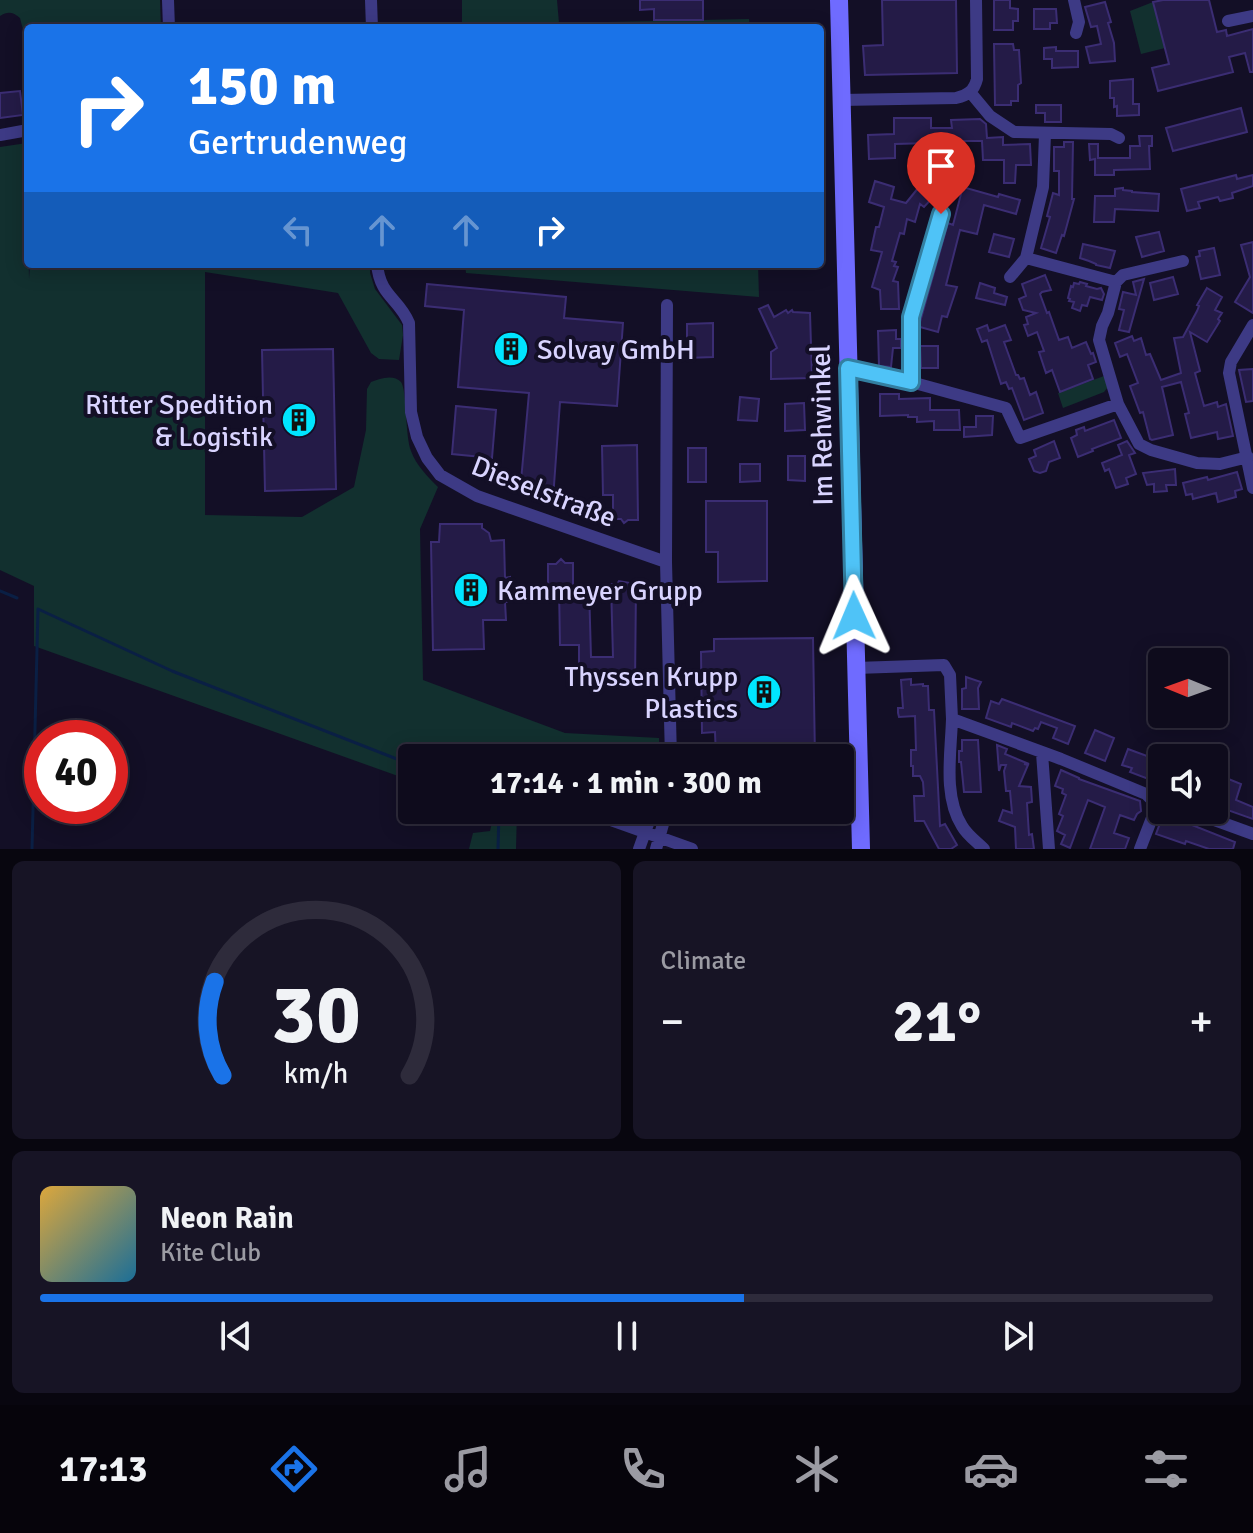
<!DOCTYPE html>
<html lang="en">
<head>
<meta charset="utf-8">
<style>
	:root { --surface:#0e0b1c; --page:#171425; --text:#f1f3f6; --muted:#9b9ba3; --line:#2e2b3b; --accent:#1a73e8 }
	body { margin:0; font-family:Signika,sans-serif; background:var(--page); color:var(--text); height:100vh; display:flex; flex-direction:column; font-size:30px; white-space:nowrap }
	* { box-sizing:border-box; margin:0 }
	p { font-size:26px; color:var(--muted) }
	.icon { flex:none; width:44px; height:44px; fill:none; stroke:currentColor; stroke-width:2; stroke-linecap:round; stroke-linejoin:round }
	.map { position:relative; height:849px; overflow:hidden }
	.sheet { display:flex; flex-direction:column; gap:12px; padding:12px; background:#08060f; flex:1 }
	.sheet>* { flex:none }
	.hud { position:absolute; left:24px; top:24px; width:800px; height:244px; border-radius:8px; box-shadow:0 4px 20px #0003,0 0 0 2px var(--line); background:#1a73e8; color:#fff; overflow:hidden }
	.needle { width:52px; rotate:271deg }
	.controls { position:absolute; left:1148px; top:648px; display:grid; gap:16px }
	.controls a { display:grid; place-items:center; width:80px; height:80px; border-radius:8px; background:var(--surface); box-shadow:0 4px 20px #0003,0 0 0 2px var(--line); font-size:40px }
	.speed { position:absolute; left:24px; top:720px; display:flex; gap:16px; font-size:40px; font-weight:700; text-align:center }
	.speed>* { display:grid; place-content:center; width:104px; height:104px; border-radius:50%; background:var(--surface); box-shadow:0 4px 20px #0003,0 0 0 2px var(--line); line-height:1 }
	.speed .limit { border:12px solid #d22; background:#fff; color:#111 }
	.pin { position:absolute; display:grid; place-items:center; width:68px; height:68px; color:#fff; margin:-82px -34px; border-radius:50% 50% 50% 0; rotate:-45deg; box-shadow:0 0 8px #0007 }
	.pin .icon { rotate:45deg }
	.me { position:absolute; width:88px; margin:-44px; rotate:359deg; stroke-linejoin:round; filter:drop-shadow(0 0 6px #0008) }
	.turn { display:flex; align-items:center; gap:28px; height:168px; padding:0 32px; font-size:36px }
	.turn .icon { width:104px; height:104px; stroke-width:2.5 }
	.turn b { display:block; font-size:56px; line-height:68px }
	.lanes { display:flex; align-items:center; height:76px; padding:0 32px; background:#0003; justify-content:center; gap:40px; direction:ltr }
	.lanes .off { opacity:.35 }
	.big { font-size:60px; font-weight:700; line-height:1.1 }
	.sheet .tile { flex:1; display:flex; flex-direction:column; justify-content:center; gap:12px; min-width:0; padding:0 28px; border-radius:12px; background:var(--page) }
	.sheet .dial { align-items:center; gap:0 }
	.dial svg { height:208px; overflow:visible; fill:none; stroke:var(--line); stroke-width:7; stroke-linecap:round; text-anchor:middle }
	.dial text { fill:var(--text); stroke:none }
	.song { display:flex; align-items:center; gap:24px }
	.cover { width:96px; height:96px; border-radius:12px; background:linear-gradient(135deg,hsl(40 70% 55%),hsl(200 70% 35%)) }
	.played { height:8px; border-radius:4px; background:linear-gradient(90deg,var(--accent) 60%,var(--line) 60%) }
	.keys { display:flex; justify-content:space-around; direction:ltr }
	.heat { display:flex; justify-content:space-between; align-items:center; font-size:44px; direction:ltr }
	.sheet .tiles { flex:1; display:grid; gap:12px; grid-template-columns:1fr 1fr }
	.tile:last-child { grid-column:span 2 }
	.trip { position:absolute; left:398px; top:744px; width:456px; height:80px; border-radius:8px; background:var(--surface); box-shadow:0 4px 20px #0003,0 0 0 2px var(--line); font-weight:700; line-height:80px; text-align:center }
	.dock { display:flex; height:128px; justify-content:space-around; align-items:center; background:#06040b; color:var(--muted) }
	.dock .icon { width:56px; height:56px }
	.dock .active { color:var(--accent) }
	.dock b { font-size:36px; color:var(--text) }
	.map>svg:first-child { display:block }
</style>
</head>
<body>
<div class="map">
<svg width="1253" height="849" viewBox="0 0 1253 849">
	<rect width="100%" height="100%" fill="#130f26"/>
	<path fill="#12302f" d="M0 0H160L161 28H28V49L20 18C13 12 8 11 0 16Z
		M462 0H557L559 23 749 19 750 28H462Z
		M1153 2 1165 48 1141 54 1130 11Z
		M27 143 29 279 30 264H370V273L375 289 402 325 403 335 399 360 379 359 371 353 338 293 205 272V515L302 517 354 487 366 430 367 389 371 382C380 378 394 374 401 382 407 390 405 436 411 451 416 465 428 477 438 487L420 529 423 680 565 733 659 738V758H412V781L34 646V586L0 570V147Z
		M465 264H758L759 297 466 273Z
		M1104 376 1108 387 1104 392 1063 408 1058 393Z
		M495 810H517L516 849H469L473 833 490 831Z"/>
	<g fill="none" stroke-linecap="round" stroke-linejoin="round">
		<path stroke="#0a1f44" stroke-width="3" d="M0 591 17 598
			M32 849 38 609 172 671 412 765
			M498 849 499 812"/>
	</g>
	<path fill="#241b47" stroke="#3b2d73" stroke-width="2" d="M640 0H703V20H654V9L640 10Z
		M882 0H956L957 73 865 75 863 46 883 45Z
		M994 0H1010V8L1018 9V21H1013V30H994Z
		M1163 0H1209L1217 32 1226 30 1227 36 1253 29V72H1250L1245 53 1229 57 1233 72 1158 91 1152 68 1169 64 1153 2Z
		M1105 2 1111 22 1108 23 1114 43 1115 61 1090 63 1086 47 1101 44 1097 26 1091 27 1085 7Z
		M1034 9H1056L1057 23H1050V29H1034Z
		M994 44H1013L1014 50H1019L1021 83 1018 85V101H1011V105H995Z
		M1056 47V51H1078V67L1052 68V59H1044V48Z
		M1133 79V104H1139V115L1117 116V106L1114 107V98H1110V81Z
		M20 91 23 115 0 118V93Z
		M1036 105H1061V122H1045V113H1036Z
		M1241 108 1247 132 1173 151 1166 128Z
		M894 118H931V128H952L951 120 980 119 986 124 987 138 1003 137V145L1030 144 1031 165H1016L1015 183H1004V160H983L982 141H964V145H953L952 140H931V143L895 144V158L869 159 868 135 894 134Z
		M1139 136H1152V146H1149L1150 169 1114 170V175H1095V159L1090 160 1089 144H1098V158H1130V146H1140Z
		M1064 142H1073L1072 199H1074L1064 236 1062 235 1056 253 1041 248 1050 217 1047 216 1053 193 1059 195V171H1054V147H1064Z
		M1236 175 1237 179 1253 175V186L1232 193 1233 198 1220 201 1218 197 1198 202 1200 208 1187 211 1181 189Z
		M875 181 894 187 891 199 906 203 923 182 937 193 924 207 920 204 915 222 907 219 904 234 900 233 892 261 896 262 894 266 898 267 893 281 898 282 899 309H881L880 290 872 287 882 252 871 250 876 227H879L884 207 869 202Z
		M954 181H964L966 188 998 197 999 194 1020 200 1016 214 984 205 977 234 960 230 946 285 957 287 947 317 942 316 938 332 920 327V322L948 223 953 225 961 194 952 191Z
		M1123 188V190L1132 191V192L1159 194 1158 211 1115 209 1114 222H1094L1095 196H1115V189Z
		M1159 232 1164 251 1142 257 1136 237Z
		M994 234 1014 239 1009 257 989 252Z
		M1253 242V313L1235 302 1250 277 1241 245Z
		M1083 244 1115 251 1110 268 1096 265V264L1089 261 1080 258Z
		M1214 248 1220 275 1201 279 1196 257 1200 256 1199 251Z
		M1045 275 1051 290 1042 292 1040 294 1047 313 1049 312 1059 340 1068 337 1072 348 1086 342 1091 354 1093 353 1096 362 1088 365 1093 379 1060 392 1052 370 1046 373 1039 352 1044 351 1037 332 1028 336 1024 325 1028 324 1026 317 1036 313 1023 310 1019 299 1026 296 1022 284Z
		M1173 277 1178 294 1154 300 1150 283Z
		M1144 279 1129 332 1119 330 1124 310 1119 309 1123 292 1136 295 1133 282Z
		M1080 282 1087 284 1086 286 1097 289 1101 288 1104 294 1102 300 1090 297 1087 306 1082 305 1080 311 1072 308 1074 302 1069 301 1070 299 1068 298 1071 286 1073 287 1074 283 1079 284Z
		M980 283 995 288 994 293 1007 297 1005 305 976 298Z
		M427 284 566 297 564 318 623 323 617 406 560 402 553 499 537 497 538 482 521 481 529 393 458 387 464 310 425 306Z
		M1207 288 1222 297 1215 310 1222 313 1218 319 1220 321 1207 342 1190 332 1200 371 1195 373 1204 406 1217 402 1218 407 1226 404 1233 436 1218 439 1217 432 1191 438 1185 414 1189 413 1181 382 1162 387 1173 435 1152 440 1150 439 1143 412 1140 413 1130 386 1138 383 1127 354 1120 357 1115 343 1132 336 1134 341 1141 338 1146 355 1150 354 1161 380 1181 373 1174 338 1183 337 1197 311 1199 306 1197 305Z
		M768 305 774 317 786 310 788 313 792 310 793 312 810 313 812 378 771 379V352L777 348 759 309Z
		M713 323V357L687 358V324Z
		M987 325 989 331 1005 325 1011 340 1004 342 1016 375H1018L1020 379 1024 378 1030 395 1036 392 1043 413 1024 420 1012 388 1009 389 1006 382 1001 384 987 340 982 342 977 329Z
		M896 330V339H901V348H893L891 367 879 366 878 331Z
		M920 346H938V368H921Z
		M333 349 336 489 265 491 262 350Z
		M1253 369V401L1246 402 1239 370Z
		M880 394H899V399L930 398V410H959L960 430H934V421L917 422V417H908V415L880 416Z
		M740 397 759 399 757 421 738 420Z
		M804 403 805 430 785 431V404Z
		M456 406 496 410 492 458 452 454Z
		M976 416H993L992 435 964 437V427H976Z
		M1114 420 1121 438 1092 449 1093 451 1078 457 1071 438 1077 435 1076 430 1084 427 1085 431Z
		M1054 441 1060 458 1049 462 1046 471 1040 473 1034 471 1029 459 1036 456 1034 450Z
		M1127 441 1135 453 1129 455 1136 474 1126 478 1128 484 1116 488 1109 469 1105 471 1102 463 1122 455 1118 445Z
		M637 445 638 520H628L624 523 621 519H613V495H603L602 446Z
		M688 448H706V482H688Z
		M788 456H805V481L788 480Z
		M740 464H760V481L740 482Z
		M1175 469 1176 485H1166L1167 491 1154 492V484L1147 485 1143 473Z
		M1237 472 1242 489 1235 491 1236 497 1218 502 1216 493 1193 499 1192 494 1186 495 1183 483 1207 477 1208 480Z
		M706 501H767V581L718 582V552H706Z
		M440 524H482V528L489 533 491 541 504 540 505 578 510 577 511 602H505L506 620H483L484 649 433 650 431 542H439Z
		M561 559 565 563H573V587H589L591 657H613L611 584H617L619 581 636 584 635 685 579 686V645H560L559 588H548V564H556Z
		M813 638 815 758H716L715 732 702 733 701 652 714 651V639Z
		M966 677 981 682 978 688 979 709H962V689L966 688Z
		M911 679V685L923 684V686H928L929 710H934L940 826 945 824 957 845 951 849H939L924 821H915L914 796H924L923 782 920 776H913V766H911V750H916L915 716 899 717 898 713V708H903L901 680Z
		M1002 699 1075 726 1068 744 1053 738 1057 728 1041 722 1038 729 1035 728 1033 731 1012 723 1011 727 986 718 991 701 999 704Z
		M1095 730 1114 738 1105 761 1085 753Z
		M962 740H978L981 792H964L961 762H959V751H962Z
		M997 745 1007 749 1005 754 1029 764H1024L1028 765 1019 786 1031 787 1032 802 1027 803 1029 835 1032 834 1034 849H1016L1015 827 999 821 1003 810 1012 813 1010 791H1006L1004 771 1006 765H1001L999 771Z
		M1128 749 1158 760 1156 767 1162 769 1158 779 1152 777 1151 780 1130 772 1132 768 1122 765Z
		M1061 770 1079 778V779L1140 801 1141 811 1137 814 1134 820 1120 815 1114 833 1129 838 1125 849H1090L1105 807 1088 800 1070 848 1061 844 1065 835 1057 831 1063 816 1059 814 1066 795 1062 793 1063 789 1055 786Z
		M1226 778 1241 784 1236 800 1253 807V819L1216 806Z
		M1162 818 1177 824 1178 821 1192 825 1235 842 1233 849H1209L1186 841 1185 844 1156 834Z"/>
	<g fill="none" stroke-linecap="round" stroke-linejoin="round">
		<path stroke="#3d3a85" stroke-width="12" d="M168 0 169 28
			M371 0 372 28
			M1074 0 1079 22 1076 33
			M1228 21 1253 16
			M970 92 990 116 1014 132 1111 134 1119 138
			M841 100 956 98C968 95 974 91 977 79L976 0
			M1045 134 1043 187 1026 258 1116 282 1108 313 1102 326 1099 340 1118 404 1139 444 1151 450 1197 463 1220 464 1248 457
			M0 135 28 130
			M377 264C380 297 399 298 409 323L411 412 417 437 427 458 440 475 477 496 666 562 671 758
			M1010 277 1026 258
			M1116 282 1123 275 1183 261
			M1253 325 1231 362 1229 373 1253 488
			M848 368 911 382 1006 408 1020 438 1118 404
			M911 382V317L941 214
			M666 562 667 305
			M856 668 944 665 950 675 952 719 1061 759 1146 794 1157 805 1162 806
			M952 719C951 753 943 796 962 826 967 835 977 842 984 849
			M1042 753 1049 849
			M583 810 692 849
			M1187 810 1253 834
			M639 849 653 810
			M656 849 667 810
			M1140 849 1157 805"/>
		<path stroke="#6f6bff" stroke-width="18" d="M839 0 861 849"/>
	</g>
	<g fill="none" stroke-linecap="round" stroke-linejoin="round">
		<g stroke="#337fa1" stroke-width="20">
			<path id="route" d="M854 616 848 368 911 382V317L941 214"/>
		</g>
		<use href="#route" stroke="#4fc3f7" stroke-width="14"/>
	</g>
	<defs>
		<g id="building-disc" transform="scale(1.8)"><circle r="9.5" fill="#00e5ff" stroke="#130f26"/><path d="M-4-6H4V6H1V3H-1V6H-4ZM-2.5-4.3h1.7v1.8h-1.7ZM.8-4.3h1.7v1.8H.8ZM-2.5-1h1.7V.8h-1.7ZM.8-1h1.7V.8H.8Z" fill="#111"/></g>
	</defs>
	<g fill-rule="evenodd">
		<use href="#building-disc" x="511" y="349"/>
		<use href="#building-disc" x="299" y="420"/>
		<use href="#building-disc" x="471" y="590"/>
		<use href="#building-disc" x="764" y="692"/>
	</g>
	<g text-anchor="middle" stroke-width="8" stroke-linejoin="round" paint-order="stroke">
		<g font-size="28" fill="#d9d4ff" stroke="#130f26" text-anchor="start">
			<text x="537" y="359">Solvay GmbH</text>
			<text x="273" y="414" text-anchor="end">Ritter Spedition<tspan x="273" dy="32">&amp; Logistik</tspan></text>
			<text x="497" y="600">Kammeyer Grupp</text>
			<text x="738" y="686" text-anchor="end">Thyssen Krupp<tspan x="738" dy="32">Plastics</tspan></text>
		</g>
		<g font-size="28" fill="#d9d4ff" stroke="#130f26">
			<text transform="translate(821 425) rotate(-91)" y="10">Im Rehwinkel</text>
			<text transform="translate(544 491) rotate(21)" y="10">Dieselstraße</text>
		</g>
	</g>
</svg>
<div class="controls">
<a><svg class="needle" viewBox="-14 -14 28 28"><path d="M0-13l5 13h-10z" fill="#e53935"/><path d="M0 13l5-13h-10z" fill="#9b9ba3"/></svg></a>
<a><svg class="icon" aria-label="sound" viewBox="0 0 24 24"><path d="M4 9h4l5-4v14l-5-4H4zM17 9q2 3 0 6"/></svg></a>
</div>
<div class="speed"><div class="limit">40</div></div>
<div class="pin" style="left:941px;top:214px;background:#d93025"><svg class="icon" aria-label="arrive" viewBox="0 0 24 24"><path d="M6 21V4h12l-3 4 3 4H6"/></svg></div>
<svg class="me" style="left:854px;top:616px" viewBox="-20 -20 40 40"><path d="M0-17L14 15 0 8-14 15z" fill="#4fc3f7" stroke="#fff" stroke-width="4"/></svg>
<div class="trip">17:14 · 1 min · 300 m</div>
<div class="hud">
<div class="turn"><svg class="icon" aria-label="right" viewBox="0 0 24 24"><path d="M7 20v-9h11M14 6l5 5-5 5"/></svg><div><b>150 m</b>Gertrudenweg</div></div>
<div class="lanes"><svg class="icon off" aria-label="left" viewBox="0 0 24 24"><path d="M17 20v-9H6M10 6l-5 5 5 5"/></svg><svg class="icon off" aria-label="ahead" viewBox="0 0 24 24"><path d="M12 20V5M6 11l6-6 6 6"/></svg><svg class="icon off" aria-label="ahead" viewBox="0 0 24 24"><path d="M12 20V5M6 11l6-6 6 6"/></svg><svg class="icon" aria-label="right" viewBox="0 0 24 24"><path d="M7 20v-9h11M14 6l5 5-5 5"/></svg></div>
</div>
</div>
<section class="sheet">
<div class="tiles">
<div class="tile dial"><svg viewBox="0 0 100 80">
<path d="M14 69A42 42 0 1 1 86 69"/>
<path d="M14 69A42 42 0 0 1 11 33" stroke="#1a73e8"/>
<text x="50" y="56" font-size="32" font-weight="700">30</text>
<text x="50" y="72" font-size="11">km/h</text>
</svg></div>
<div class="tile"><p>Climate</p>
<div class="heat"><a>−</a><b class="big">21°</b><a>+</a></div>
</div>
<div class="tile">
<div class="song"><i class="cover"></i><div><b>Neon Rain</b><p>Kite Club</p></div></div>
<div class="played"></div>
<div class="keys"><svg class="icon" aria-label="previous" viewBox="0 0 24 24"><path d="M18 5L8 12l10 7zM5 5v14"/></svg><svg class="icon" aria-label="pause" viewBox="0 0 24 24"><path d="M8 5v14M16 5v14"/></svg><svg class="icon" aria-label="next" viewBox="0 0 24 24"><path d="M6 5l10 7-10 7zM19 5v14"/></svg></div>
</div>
</div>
</section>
<nav class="dock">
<b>17:13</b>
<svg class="icon active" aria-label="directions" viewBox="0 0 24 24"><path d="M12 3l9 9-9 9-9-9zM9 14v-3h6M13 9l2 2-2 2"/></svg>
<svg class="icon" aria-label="music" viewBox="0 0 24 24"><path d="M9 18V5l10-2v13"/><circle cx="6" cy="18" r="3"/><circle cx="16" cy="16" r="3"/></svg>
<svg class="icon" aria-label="phone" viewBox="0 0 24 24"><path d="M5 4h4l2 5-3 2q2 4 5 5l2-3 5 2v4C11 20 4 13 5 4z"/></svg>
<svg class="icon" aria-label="climate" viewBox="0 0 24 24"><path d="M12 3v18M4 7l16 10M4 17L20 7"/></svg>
<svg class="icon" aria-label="car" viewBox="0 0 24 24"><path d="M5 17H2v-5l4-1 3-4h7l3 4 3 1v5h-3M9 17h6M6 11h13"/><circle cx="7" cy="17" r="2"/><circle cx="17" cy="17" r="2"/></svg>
<svg class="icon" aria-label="filters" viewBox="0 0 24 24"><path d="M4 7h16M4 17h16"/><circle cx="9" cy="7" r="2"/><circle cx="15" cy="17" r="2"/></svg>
</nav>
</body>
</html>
